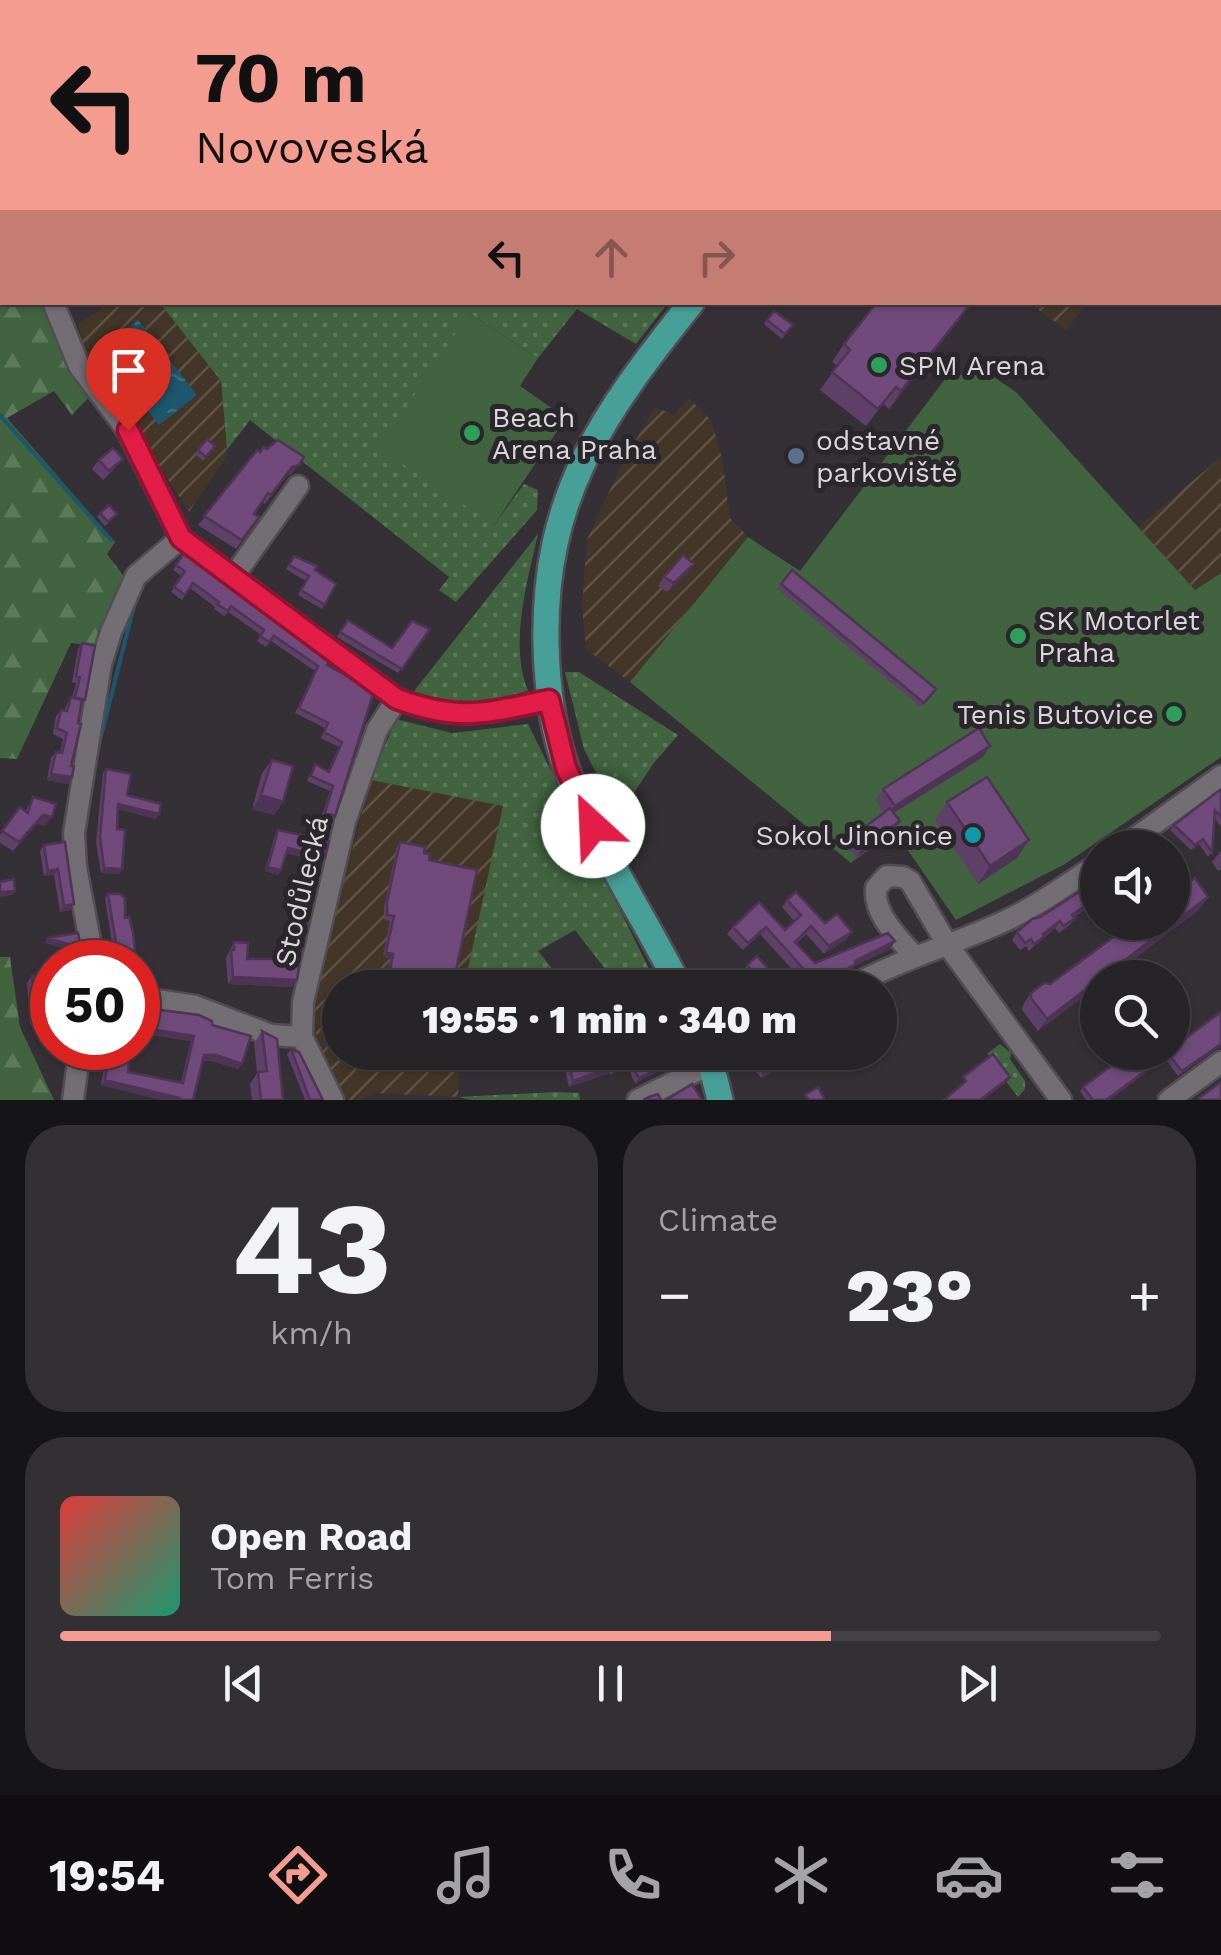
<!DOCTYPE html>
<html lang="en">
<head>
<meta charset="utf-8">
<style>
	:root { --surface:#272428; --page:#333034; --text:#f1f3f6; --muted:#a4a4a8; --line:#434145; --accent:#f59c90 }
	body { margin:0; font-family:"Work Sans",sans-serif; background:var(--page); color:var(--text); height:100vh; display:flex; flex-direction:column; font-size:38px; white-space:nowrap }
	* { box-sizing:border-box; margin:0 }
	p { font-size:32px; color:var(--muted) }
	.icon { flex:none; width:55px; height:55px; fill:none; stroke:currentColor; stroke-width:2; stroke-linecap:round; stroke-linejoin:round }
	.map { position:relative; height:1100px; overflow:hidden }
	.sheet { display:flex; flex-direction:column; gap:25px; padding:25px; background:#151416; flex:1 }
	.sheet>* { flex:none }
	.guide { position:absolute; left:0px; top:0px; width:1222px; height:305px; box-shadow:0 2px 8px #0004,0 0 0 2px var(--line); background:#f59c90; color:#111; overflow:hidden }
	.fabs { position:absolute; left:1080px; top:830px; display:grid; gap:20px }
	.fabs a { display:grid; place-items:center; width:110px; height:110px; border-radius:50%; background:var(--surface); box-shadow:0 2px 8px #0004,0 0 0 2px var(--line); font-size:50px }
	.speed { position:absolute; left:30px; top:940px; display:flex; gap:20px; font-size:50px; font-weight:700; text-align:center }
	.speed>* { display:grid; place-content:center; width:130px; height:130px; border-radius:50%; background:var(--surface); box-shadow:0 2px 8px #0004,0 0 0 2px var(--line); line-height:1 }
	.speed .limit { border:15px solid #d22; background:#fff; color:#111 }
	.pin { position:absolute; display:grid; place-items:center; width:85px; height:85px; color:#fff; margin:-102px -42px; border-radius:50% 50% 50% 0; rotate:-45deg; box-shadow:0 0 10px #0007 }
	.pin .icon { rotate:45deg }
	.me { position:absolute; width:110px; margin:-55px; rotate:335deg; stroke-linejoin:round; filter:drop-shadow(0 0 8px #0008) }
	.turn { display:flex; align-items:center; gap:35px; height:210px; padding:0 30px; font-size:45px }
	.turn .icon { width:130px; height:130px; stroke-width:2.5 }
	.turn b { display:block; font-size:70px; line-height:85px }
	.lanes { display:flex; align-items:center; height:95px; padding:0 30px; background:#0003; justify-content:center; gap:50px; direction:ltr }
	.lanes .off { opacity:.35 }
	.big { font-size:75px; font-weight:800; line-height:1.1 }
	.sheet .card { flex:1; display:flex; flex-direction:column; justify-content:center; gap:15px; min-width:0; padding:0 35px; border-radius:40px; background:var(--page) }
	.sheet .dial { align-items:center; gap:0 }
	.dial b { font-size:130px; line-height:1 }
	.song { display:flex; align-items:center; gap:30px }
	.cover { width:120px; height:120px; border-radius:15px; background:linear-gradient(135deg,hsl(0 70% 55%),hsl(160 70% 35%)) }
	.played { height:10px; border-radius:5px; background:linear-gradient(90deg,var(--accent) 70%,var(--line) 70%) }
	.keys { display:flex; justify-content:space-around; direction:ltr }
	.heat { display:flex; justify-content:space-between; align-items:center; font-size:55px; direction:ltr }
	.sheet .tiles { flex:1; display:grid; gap:25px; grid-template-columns:1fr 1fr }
	.card:last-child { grid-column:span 2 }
	.trip { position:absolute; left:322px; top:970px; width:575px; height:100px; border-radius:50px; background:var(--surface); box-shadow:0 2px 8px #0004,0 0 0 2px var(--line); font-weight:800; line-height:100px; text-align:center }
	.menu { display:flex; height:160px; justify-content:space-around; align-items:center; background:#100e10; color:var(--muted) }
	.menu .icon { width:70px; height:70px }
	.menu .current { color:var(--accent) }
	.menu b { font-size:45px; color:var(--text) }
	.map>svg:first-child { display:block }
</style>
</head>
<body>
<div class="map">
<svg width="1221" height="1100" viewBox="0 0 1221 1100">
	<defs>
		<pattern id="industrial-furrows" width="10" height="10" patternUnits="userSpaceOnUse" patternTransform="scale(2.5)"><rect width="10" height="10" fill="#433628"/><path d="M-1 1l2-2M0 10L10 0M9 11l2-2" fill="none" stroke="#5e5247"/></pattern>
		<pattern id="grass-dots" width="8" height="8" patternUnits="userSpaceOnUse" patternTransform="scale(2.5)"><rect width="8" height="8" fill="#41633f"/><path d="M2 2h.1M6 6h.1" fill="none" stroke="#5c795a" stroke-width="1.8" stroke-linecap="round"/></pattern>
		<pattern id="forest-firs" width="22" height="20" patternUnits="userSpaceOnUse" patternTransform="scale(2.5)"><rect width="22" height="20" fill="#41633f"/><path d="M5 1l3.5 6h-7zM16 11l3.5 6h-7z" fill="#5c795a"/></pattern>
		<pattern id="water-ripples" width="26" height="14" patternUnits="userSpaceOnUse" patternTransform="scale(2.5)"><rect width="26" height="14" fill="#1d576d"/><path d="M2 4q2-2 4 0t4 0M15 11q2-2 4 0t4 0" fill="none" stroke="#3d6e81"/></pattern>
	</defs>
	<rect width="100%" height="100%" fill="#343035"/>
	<path fill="#403842" d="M233 0H895L893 2Z"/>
	<path fill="url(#industrial-furrows)" d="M109 303H160L221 381 227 456 189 512 84 349 78 324Z
		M1029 303H1088L1066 330Z
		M689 398 711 420 722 458 730 518 748 537 630 682 586 649 582 606 587 540 621 466 655 407 674 415Z
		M1221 457V573L1195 590 1138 527Z
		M371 780 504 806 464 987 340 988V1052L460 1053 458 1097 375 1093 359 1100H340L322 1065 310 1005Z"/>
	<path fill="url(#grass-dots)" d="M160 303H668L636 344 577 309 538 358 469 313 494 525 524 484 538 490 537 510 456 602 439 590 449 577 250 420 227 450 221 381Z
		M538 534C527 583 509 644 528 691 481 702 460 713 414 691Z
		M565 672H579L678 735 653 764 618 817 584 749Z
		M396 719 452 733 528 724 658 987H619L575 930 538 951 567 987H464L503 806 371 780Z
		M1000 1044 1011 1053 1010 1059 1025 1081V1089L1018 1097 989 1059 988 1053Z
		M556 1092 579 1093 580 1100H472L458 1097Z"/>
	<path fill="url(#forest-firs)" d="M0 0 13 2H2V302L45 303 92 394 72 415 54 391 7 418 115 542 107 554 126 579 97 646 71 643 17 759 0 758Z
		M0 957H10L20 1027 54 1100H0Z"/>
	<path fill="#41633f" d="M469 313 538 358 520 386 566 418 494 525 379 448Z
		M982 369 1016 392 1195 590 1221 573V757L1065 864 956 920 894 830 851 863 630 682 748 537 800 571 945 379Z"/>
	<path fill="url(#water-ripples)" d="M138 320 197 395 159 425 100 350Z"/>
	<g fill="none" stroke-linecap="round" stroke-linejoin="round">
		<path stroke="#1d576d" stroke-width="4" d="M0 415 111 540
			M98 748 135 602"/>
		<g stroke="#514d52" stroke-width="25">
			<path id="minor" d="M29 2V0
				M53 302 79 366 127 430 181 538 397 699C460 722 485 713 549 700
				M233 577 298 486
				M1121 848 1221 776
				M914 956C898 937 873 914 876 888L887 876 903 877 910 881 947 944 1061 1100
				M94 962 76 867 74 833 101 664 111 632 136 576 181 538
				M848 988C898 960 953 945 1005 921 1038 906 1067 884 1098 864
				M138 997 195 1006 271 1035 302 1037
				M73 1100 80 1048
				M333 1100 302 1037 303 1002 345 822 377 730 397 699
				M638 1100 735 1052
				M1169 1100 1221 1062"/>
		</g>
		<g stroke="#514d52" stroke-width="30">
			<path id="major" d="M928 2 930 0
				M680 988C644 917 600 851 570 778 553 735 547 690 546 644 543 495 603 414 692 302
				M708 1052 720 1100"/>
		</g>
		<use href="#minor" stroke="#736e74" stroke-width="20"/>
		<use href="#major" stroke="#47a098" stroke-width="25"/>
	</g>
	<path fill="#5f4069" d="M973 302 889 409 883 404 866 426 820 390 837 366 832 362 844 344Z
		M774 311 793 325 782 339 764 324Z
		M207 439 215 446 203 461 195 454Z
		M267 449 292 474 286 476 265 504 262 502 254 514 259 517 236 549 198 525 260 452Z
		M99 460 116 467 103 480 92 469Z
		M100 513 117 514 105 526 97 517Z
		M184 553 328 665 374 691 335 816 331 821 321 818 330 791 307 781 315 764 328 771 339 747 321 738 325 728 295 713 315 671 271 641 266 647 257 641 261 635 228 612 224 616 214 609 215 607 190 588 182 600 171 592 181 576 173 570Z
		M294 556 336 584 322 609 298 595 306 581 286 569Z
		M792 570 936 689 921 707 778 589Z
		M688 573 667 592 658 586 664 577Z
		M348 620 392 648 430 629 398 673 337 637Z
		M82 643 85 700 81 705 68 784 47 780 51 758 56 752 60 753 63 739 53 734 56 716 61 710 64 711 67 704 72 698 76 683 72 682 78 649Z
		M983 757 894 813 900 821 894 830 856 858 846 845 853 836 884 813 876 800 883 789Z
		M272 760 283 802 274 815 252 809 262 773Z
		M106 769 127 795 156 819 118 809 117 829 122 869 119 874 101 873 96 842 103 773Z
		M1221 789V827L1215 819 1212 852 1208 857 1199 844 1191 850 1170 830 1174 825Z
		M33 797 45 826 37 824 13 851 0 843V835L20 807 26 811Z
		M947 802 1017 858 978 884 935 820Z
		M278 830 322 861 286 853 281 870 278 875 265 871 275 835Z
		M65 842 70 910 60 912 54 875 44 876 40 851 44 845Z
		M400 842 424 853 429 860 451 988H441L387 976 390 958 383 957 390 921 384 919V907L397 846Z
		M1221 851V869L1218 871 1212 862Z
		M1098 880V908L1088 915 1085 910 1074 917 1070 925 1064 929 1059 933 1055 928 1029 951 1026 946 1020 950 1012 940 1017 932Z
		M108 894 125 918 136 962H115L105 898Z
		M787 900 825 923 847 939 824 954 806 934 797 943 815 963 895 941 890 949 854 966 851 971 832 982 829 978 818 988H809L760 934 743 950 727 934 733 927 759 902 785 930 794 921 782 907Z
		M1200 909 1109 978H1098L1038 1031 1022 1010 1023 1005 1031 993Z
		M289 919 299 954 280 949 286 923Z
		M234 942 247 959 279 966 292 987 228 984 226 958Z
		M747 965 785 988H757L742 972Z
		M44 968H52V1023L30 1025 27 983 32 976H38Z
		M1221 1012V1046L1178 1076 1164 1057 1167 1052Z
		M212 1025 242 1064 238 1069 212 1061H203L193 1100H162L101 1085 107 1048H131L128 1072 181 1082 191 1041 138 1033Z
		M262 1031 283 1100H252L250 1084 257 1073 254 1043Z
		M291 1049 323 1100H305L287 1054Z
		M562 1052H631L634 1057 629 1064 611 1075 609 1073 569 1087 561 1054Z
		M648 1052H676L680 1058 677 1062 635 1083 629 1070 632 1066 650 1057Z
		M750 1055 823 1059 804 1068 801 1063 783 1071 781 1067 761 1078 747 1059Z
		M1147 1070 1143 1075 1109 1100H1086L1080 1091 1083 1087Z"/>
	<path fill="#4e3455" d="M451 0H493L492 2H459Z
		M972 302H973L889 409 901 391Z
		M299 465 292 474 286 476 265 504 292 467Z
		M694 564 688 573 667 592 674 583Z
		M990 746 983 757 887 817 895 806Z
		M51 774 72 777 68 784 47 780Z
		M261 795 283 802 274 815 252 809Z
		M118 804 159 814 156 819 115 808Z
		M325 813 335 816 331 821 321 818Z
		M43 815 52 817 45 826 37 824 13 851Z
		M900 821 894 830 856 858 862 849Z
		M1029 840 1017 858 978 884 990 866Z
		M288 848 325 857 322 861 285 852Z
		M268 867 281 870 278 875 265 871Z
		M104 868 122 869 119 874 101 873Z
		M58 869 54 875 44 876 48 871Z
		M15 891 12 895 0 897V892Z
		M1208 897 1200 909 1109 978H1101Z
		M302 899 312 901 309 906 298 903Z
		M1090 902 1085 910 1067 922 1072 915Z
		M74 904 70 910 60 912 64 906Z
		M1060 921 1055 928 1038 941 1043 934Z
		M852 932 847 939 824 954 829 946Z
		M47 938 81 948 78 953 44 943Z
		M895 941 890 949 854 966 851 971 832 982 837 974 855 961Z
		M283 945 302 949 299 954 280 949Z
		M386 952 393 954 390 958 383 957Z
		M390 971 453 985 451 988H441L387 976Z
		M233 977 297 980 292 987 228 984Z
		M1098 980V986L1038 1031 1047 1019Z
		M52 1016V1023L30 1025 35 1017Z
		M138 1027 194 1036 191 1041 138 1033Z
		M1221 1044V1046L1178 1076 1182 1071Z
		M826 1054 823 1059 804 1068 807 1064Z
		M204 1055H216L242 1064 238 1069 212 1061H200Z
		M634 1057 629 1064 611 1075 616 1069Z
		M680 1058 677 1062 635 1083 639 1078Z
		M804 1058 801 1063 783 1071 786 1067Z
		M784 1062 781 1067 761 1078 764 1074Z
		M614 1066 609 1073 569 1087 573 1081Z
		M1147 1070 1143 1075 1109 1100H1106Z
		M1010 1077 1007 1082 983 1100H980Z
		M105 1080 180 1098 178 1100H162L101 1085Z"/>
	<path fill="#6f4a7a" stroke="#4e3455" stroke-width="2.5" d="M495 0H539L538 2H494Z
		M636 0H688L696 2H636Z
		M805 0H868L866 2H803Z
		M877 302H972L901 391 896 387 878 409 832 372 850 350 844 344Z
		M774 311 793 325 785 334 767 320Z
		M207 439 215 446 206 457 198 450Z
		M278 440 304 457 299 465 292 467 271 495 268 493 254 514 259 517 242 540 204 516 257 450 260 452 264 447 267 449Z
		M113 448 123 459 109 471 99 460Z
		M109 505 117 514 108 522 100 513Z
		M184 553 332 660 327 665 374 691 335 816 325 813 333 786 311 776 315 764 329 772 342 742 324 732 328 723 299 708 318 666 274 636 269 642 260 636 264 630 231 606 228 611 217 604 219 602 193 583 185 595 174 587 185 571 176 565Z
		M683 555 694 564 674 583 664 577Z
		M294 556 317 566 315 570 336 584 325 605 301 590 309 576 289 565Z
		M792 570 936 689 924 703 781 584Z
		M348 620 392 648 412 621 430 629 402 669 340 632Z
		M82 643 95 646 85 700 75 697 80 677 76 676Z
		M71 697 82 700 78 723 81 724 71 766H74L72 777 51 774 56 752 62 753 67 733 57 728 61 710 67 711Z
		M979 728 990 746 895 806 883 789Z
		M272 760 293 766 283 802 261 795Z
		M106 769 131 774 127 795 161 804 159 814 118 804 117 829 125 830 122 869 104 868 100 837Z
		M987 777 1029 840 990 866 947 802Z
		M1221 789V817L1215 810 1212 852 1203 839 1195 845 1174 825Z
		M33 797 56 804 52 817 43 815 19 842 2 831 20 807 28 813Z
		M890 808 900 821 862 849 853 836Z
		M278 830 329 841 325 857 288 848 281 870 268 867Z
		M1154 840 1160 848H1143Z
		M65 842 74 904 64 906 58 869 48 871 44 845Z
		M400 842 425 847 424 853 430 854 429 860 477 870 453 985 390 971 393 954 386 952 394 916 387 915V902Z
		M1195 878 1208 897 1101 978H1098V980L1047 1019 1031 998V993L1044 983 1050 984 1134 922H1172V894Z
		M14 879 15 891 0 892V882Z
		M1098 880V904L1093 907 1090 902 1072 915 1075 918 1064 926 1060 921 1043 934 1045 936 1034 944 1031 939 1025 943 1017 932 1032 919 1040 917Z
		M306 881 317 884 312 901 302 899Z
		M796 892 825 923 837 914 852 932 829 946 811 926 795 942 815 963 888 933 895 941 855 961 856 964 837 974 834 970 818 985 766 927 748 943 733 927 759 902 785 930 801 915 787 900Z
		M108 894H120L125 898V918L129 917 133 932 136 962H119Z
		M289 919 308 923 302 949 283 945Z
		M78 933 81 948 47 938Z
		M234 942 248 943 247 959H279V966H299L297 980 233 977 231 950H234Z
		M85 955 90 962H63L62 959Z
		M757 956 785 988H768L747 965Z
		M138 966H142L140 979H138Z
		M44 968H52V1016L35 1017 32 976H44Z
		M138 1007 199 1015 212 1021V1025L251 1036 242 1064 216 1055H204L193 1100H179L180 1098 105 1080 110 1048H131L128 1072 183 1083 194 1036 138 1027Z
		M1221 1012V1044L1182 1071 1167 1052H1172V1048Z
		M262 1031 277 1039 283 1100H261L258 1072 267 1071Z
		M291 1049 299 1052 323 1100H310Z
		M566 1052H631L634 1057 616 1069 614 1066 573 1081Z
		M654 1052H676L680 1058 639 1078 632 1066 655 1054Z
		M754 1052H825L826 1054 807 1064 804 1058 786 1067 784 1062 764 1074 750 1055Z
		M1130 1052H1133L1147 1070 1106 1100H1093L1083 1087Z
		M993 1054 1010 1077 980 1100H944L966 1081 963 1077Z
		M1221 1082V1100H1200L1199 1098Z
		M692 1084 702 1100H666Z
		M818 1087 824 1098 821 1100H809L805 1095Z
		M658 1094 661 1100H643L649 1097Z"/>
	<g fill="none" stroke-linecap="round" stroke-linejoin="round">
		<g stroke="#92132f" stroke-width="25">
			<path id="route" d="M128 430 181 538 397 699C461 722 485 713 549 700L566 768 593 826"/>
		</g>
		<use href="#route" stroke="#e11d48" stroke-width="18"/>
	</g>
	<g fill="#2e9e5b" stroke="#2a262b" stroke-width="4">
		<circle cx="879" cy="365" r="10"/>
		<circle cx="472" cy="433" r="10"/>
		<circle cx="1018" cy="636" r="10"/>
		<circle cx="1174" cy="714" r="10"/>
	</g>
	<circle fill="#5c6f8a" stroke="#2a262b" stroke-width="4" cx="796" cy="456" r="10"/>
	<circle fill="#0f9aa8" stroke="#2a262b" stroke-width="4" cx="973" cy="835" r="10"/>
	<g text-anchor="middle" stroke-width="10" stroke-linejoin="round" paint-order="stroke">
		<g font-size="28" fill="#d9d7da" stroke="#2a262b" text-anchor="start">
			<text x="899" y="375">SPM Arena</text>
			<text x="492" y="427">Beach<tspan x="492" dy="32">Arena Praha</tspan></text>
			<text x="816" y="450">odstavné<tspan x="816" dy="32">parkoviště</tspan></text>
			<text x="1038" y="630">SK Motorlet<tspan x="1038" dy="32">Praha</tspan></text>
			<text x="1154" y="724" text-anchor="end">Tenis Butovice</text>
			<text x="953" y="845" text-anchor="end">Sokol Jinonice</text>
		</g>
		<g font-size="28" fill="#d9d7da" stroke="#2a262b">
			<text transform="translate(301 891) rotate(-77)" y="10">Stodůlecká</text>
		</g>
	</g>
</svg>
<div class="fabs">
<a><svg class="icon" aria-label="sound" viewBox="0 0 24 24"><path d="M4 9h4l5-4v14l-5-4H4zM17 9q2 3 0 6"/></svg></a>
<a><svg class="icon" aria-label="search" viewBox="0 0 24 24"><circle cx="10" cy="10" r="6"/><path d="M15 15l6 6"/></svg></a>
</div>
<div class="speed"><div class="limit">50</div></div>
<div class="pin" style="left:128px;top:430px;background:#d93025"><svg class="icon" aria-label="arrive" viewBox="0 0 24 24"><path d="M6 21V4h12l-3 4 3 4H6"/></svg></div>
<svg class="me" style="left:593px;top:826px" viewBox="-20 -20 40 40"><circle r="19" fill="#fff"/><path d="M0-13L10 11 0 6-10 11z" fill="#e11d48"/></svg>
<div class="trip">19:55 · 1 min · 340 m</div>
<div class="guide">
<div class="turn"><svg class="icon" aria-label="left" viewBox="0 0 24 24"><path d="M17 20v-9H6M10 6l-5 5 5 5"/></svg><div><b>70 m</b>Novoveská</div></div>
<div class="lanes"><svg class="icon" aria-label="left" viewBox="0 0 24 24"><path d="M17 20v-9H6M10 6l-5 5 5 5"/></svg><svg class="icon off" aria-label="ahead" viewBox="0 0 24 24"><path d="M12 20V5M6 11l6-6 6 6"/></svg><svg class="icon off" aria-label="right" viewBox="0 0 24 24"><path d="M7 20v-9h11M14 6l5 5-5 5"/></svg></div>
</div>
</div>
<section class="sheet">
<div class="tiles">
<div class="card dial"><b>43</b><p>km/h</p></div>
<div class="card"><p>Climate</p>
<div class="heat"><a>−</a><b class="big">23°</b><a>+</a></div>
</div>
<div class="card">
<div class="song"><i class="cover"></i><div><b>Open Road</b><p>Tom Ferris</p></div></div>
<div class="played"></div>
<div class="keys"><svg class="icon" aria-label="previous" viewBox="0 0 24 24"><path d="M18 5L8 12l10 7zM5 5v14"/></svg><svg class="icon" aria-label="pause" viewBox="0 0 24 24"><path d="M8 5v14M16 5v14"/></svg><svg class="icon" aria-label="next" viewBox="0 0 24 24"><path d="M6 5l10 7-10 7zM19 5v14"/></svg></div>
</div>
</div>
</section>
<nav class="menu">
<b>19:54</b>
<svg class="icon current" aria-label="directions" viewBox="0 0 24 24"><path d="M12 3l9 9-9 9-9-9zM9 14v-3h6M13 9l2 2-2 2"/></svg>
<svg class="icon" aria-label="music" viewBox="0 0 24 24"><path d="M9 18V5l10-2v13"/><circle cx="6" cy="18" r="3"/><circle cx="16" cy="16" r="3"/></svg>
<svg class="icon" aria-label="phone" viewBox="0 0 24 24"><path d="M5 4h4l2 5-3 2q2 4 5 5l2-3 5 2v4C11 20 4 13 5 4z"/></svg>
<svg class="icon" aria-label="climate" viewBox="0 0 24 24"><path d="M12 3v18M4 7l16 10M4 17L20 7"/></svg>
<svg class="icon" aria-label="car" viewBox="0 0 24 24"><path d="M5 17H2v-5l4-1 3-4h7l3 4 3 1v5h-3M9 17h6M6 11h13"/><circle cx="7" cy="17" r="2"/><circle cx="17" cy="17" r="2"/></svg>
<svg class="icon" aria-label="filters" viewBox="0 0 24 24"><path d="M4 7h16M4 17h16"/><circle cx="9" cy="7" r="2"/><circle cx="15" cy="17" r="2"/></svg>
</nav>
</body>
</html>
